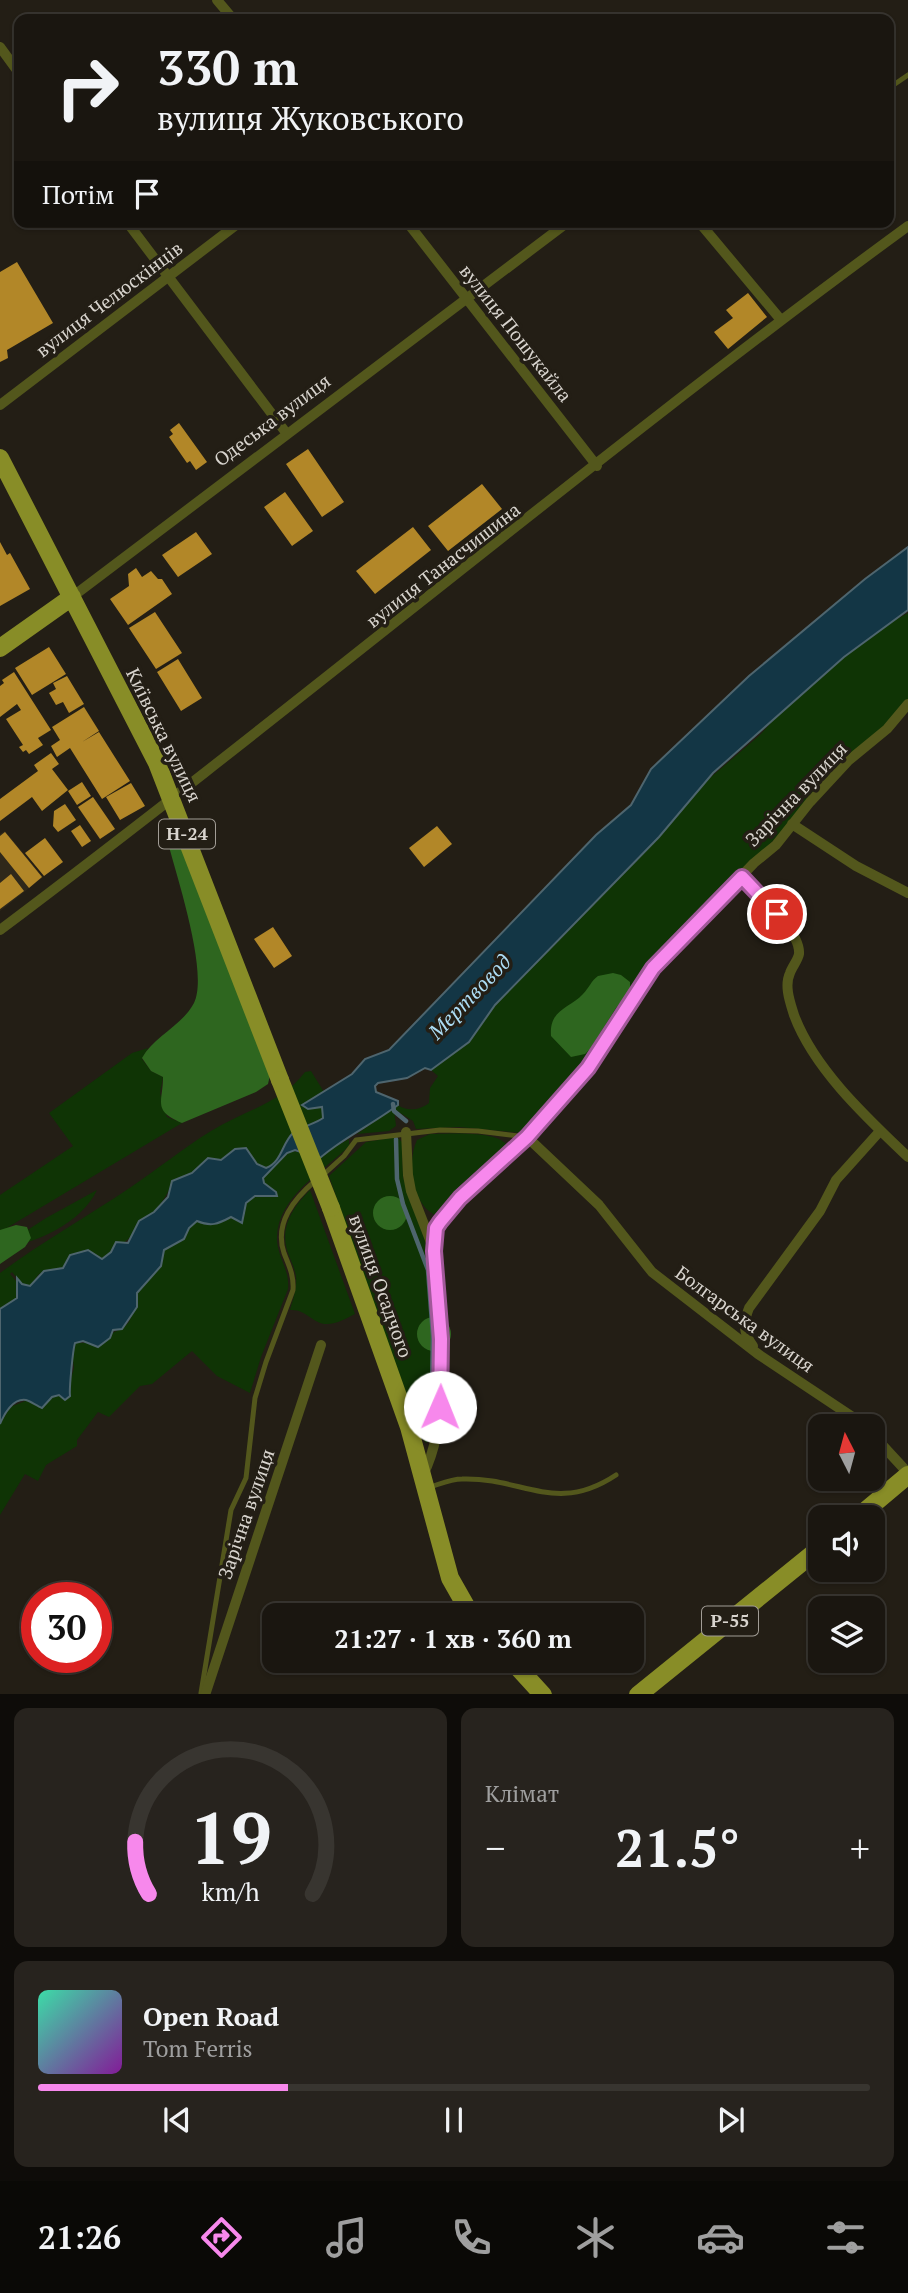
<!DOCTYPE html>
<html lang="uk">
<head>
<meta charset="utf-8">
<style>
	:root { --surface:#1a1610; --page:#27231e; --text:#f1f3f6; --muted:#9f9f9f; --line:#383530; --accent:#f788ec }
	body { margin:0; font-family:"PT Serif",serif; background:var(--page); color:var(--text); height:100vh; display:flex; flex-direction:column; font-size:26px; white-space:nowrap }
	* { box-sizing:border-box; margin:0 }
	p { font-size:23px; color:var(--muted) }
	.icon { flex:none; width:38px; height:38px; fill:none; stroke:currentColor; stroke-width:2; stroke-linecap:round; stroke-linejoin:round }
	.map { position:relative; height:1694px; overflow:hidden }
	.panel { display:flex; flex-direction:column; gap:14px; padding:14px; background:#0e0c09; flex:1 }
	.panel>* { flex:none }
	.banner { position:absolute; left:14px; top:14px; width:880px; height:214px; border-radius:14px; box-shadow:0 2px 5px #0004,0 0 0 2px var(--line); background:#1a1610; color:var(--text); overflow:hidden }
	.needle { width:46px; rotate:354deg }
	.fabs { position:absolute; left:808px; top:1414px; display:grid; gap:14px }
	.fabs a { display:grid; place-items:center; width:77px; height:77px; border-radius:14px; background:var(--surface); box-shadow:0 2px 5px #0004,0 0 0 2px var(--line); font-size:35px }
	.speed { position:absolute; left:21px; top:1582px; display:flex; gap:14px; font-size:35px; font-weight:700; text-align:center }
	.speed>* { display:grid; place-content:center; width:91px; height:91px; border-radius:50%; background:var(--surface); box-shadow:0 2px 5px #0004,0 0 0 2px var(--line); line-height:1 }
	.speed .limit { border:10px solid #d22; background:#fff; color:#111 }
	.pin { position:absolute; display:grid; place-items:center; width:60px; height:60px; color:#fff; margin:-30px; border:4px solid #fff; border-radius:50%; box-shadow:0 2px 7px #0007 }
	.me { position:absolute; width:77px; margin:-38px; rotate:1deg; stroke-linejoin:round; filter:drop-shadow(0 0 5px #0008) }
	.turn { display:flex; align-items:center; gap:24px; height:147px; padding:0 28px; font-size:32px }
	.turn .icon { width:91px; height:91px; stroke-width:2.5 }
	.turn b { display:block; font-size:49px; line-height:60px }
	.then { display:flex; align-items:center; height:66px; padding:0 28px; background:#0003; gap:14px; font-size:26px }
	.big { font-size:52px; font-weight:700; line-height:1.1 }
	.panel .card { flex:1; display:flex; flex-direction:column; justify-content:center; gap:10px; min-width:0; padding:0 24px; border-radius:14px; background:var(--page) }
	.panel .dial { align-items:center; gap:0 }
	.dial svg { height:182px; overflow:visible; fill:none; stroke:var(--line); stroke-width:7; stroke-linecap:round; text-anchor:middle }
	.dial text { fill:var(--text); stroke:none }
	.song { display:flex; align-items:center; gap:21px }
	.cover { width:84px; height:84px; border-radius:10px; background:linear-gradient(135deg,hsl(160 70% 55%),hsl(290 70% 35%)) }
	.played { height:7px; border-radius:4px; background:linear-gradient(90deg,var(--accent) 30%,var(--line) 30%) }
	.keys { display:flex; justify-content:space-around; direction:ltr }
	.heat { display:flex; justify-content:space-between; align-items:center; font-size:38px; direction:ltr }
	.panel .tiles { flex:1; display:grid; gap:14px; grid-template-columns:1fr 1fr }
	.card:last-child { grid-column:span 2 }
	.trip { position:absolute; left:262px; top:1603px; width:382px; height:70px; border-radius:14px; background:var(--surface); box-shadow:0 2px 5px #0004,0 0 0 2px var(--line); font-weight:700; line-height:70px; text-align:center }
	.menu { display:flex; height:112px; justify-content:space-around; align-items:center; background:#0a0906; color:var(--muted) }
	.menu .icon { width:49px; height:49px }
	.menu .on { color:var(--accent) }
	.menu b { font-size:32px; color:var(--text) }
	.map>svg:first-child { display:block }
</style>
</head>
<body>
<div class="map">
<svg width="908" height="1695" viewBox="0 0 908 1695">
	<rect width="100%" height="100%" fill="#231e15"/>
	<path fill="#2f281a" d="M5 831 43 877 0 911V834Z"/>
	<path fill="#0f3405" d="M908 613V702L652 965 587 1062 523 1133 459 1127 416 1129 413 1121 394 1109 396 1126 389 1131 357 1134 398 1105C407 1112 420 1110 429 1103L430 1088 438 1076 431 1070 469 1042 495 1005 659 837 704 783 760 735 794 697 882 627Z
		M148 1048 142 1059 151 1071 163 1077 160 1093 167 1117 182 1123 0 1232V1195L73 1146 49 1113 132 1053Z
		M311 1071 324 1092 315 1098 324 1112 323 1118C314 1126 302 1127 293 1134 281 1142 282 1162 266 1168L257 1164 246 1148 235 1149 221 1160 208 1158 192 1173 172 1181C167 1206 123 1247 101 1259L88 1250 78 1253 63 1268 39 1274 30 1286 22 1284 12 1272 10 1274 16 1281 17 1298 0 1309V1273C42 1242 88 1216 131 1187 158 1169 183 1148 211 1131 243 1111 282 1103 305 1072Z
		M430 1134C448 1134 496 1130 507 1145L506 1150 435 1215C411 1203 407 1162 417 1140Z
		M397 1137 402 1142 403 1177 426 1244 432 1277 436 1334 433 1438 426 1443 419 1434 329 1176 366 1142Z
		M349 1139V1146C324 1171 278 1196 277 1237 276 1255 290 1269 288 1289L261 1357 250 1393 217 1376 192 1351 152 1384 140 1386 109 1417 98 1412 77 1440V1446L46 1465 38 1481 25 1474 0 1515V1424L10 1407 28 1400 42 1408 52 1397 59 1395 65 1400 74 1368 72 1352 75 1343H91L123 1328 129 1322 138 1301 137 1293 161 1266 164 1250 184 1239 189 1228 197 1221 208 1225 242 1209 246 1203 255 1196H277L276 1192 263 1183V1178L290 1151 301 1152 310 1167 322 1154Z
		M97 1190C82 1223 34 1245 0 1248L46 1218Z
		M310 1190 355 1314C347 1318 337 1324 327 1324 312 1324 307 1309 290 1310 293 1299 297 1289 296 1277 295 1267 290 1260 287 1250 280 1226 294 1206 310 1190Z"/>
	<path fill="#2e661f" d="M169 829 177 832 271 1071 268 1084 256 1092 182 1123C152 1110 163 1103 163 1077L151 1071 142 1058C154 1036 182 1026 194 1003 209 972 176 875 167 839Z
		M613 973 621 975 630 982V991L616 1008 590 1049 585 1054 571 1057 551 1036C549 1009 569 1009 583 994 589 988 591 981 598 976Z
		M373 1213a17 17 0 1 1 34 0a17 17 0 1 1-34 0Z
		M16 1225 27 1227 31 1238 25 1247 0 1264V1230Z
		M417 1334a17 17 0 1 1 34 0a17 17 0 1 1-34 0Z
		M413 1398a17 17 0 1 1 34 0a17 17 0 1 1-34 0Z"/>
	<path fill="#133645" stroke="#4e656e" stroke-width="2" d="M908 547V610L844 657 713 773 659 837 495 1005 469 1042 431 1070 425 1068 407 1078 378 1083 375 1086 376 1092 398 1101V1105C370 1126 335 1142 310 1167L301 1152 295 1150 287 1153 263 1178 264 1183 276 1192 277 1196H255L246 1203 242 1223 231 1217C218 1224 211 1227 197 1221L189 1228 184 1239 164 1250 161 1266 137 1293V1307L122 1329 113 1330 110 1338 98 1347 83 1341 75 1343C73 1349 69 1389 70 1396L65 1400 59 1395 52 1397 42 1408C37 1406 30 1401 26 1400 13 1398 4 1414 0 1424V1309L17 1298V1278L22 1284 30 1286 44 1271 63 1268 70 1255 88 1250 102 1259 111 1252 116 1242 128 1243 139 1221 154 1212 168 1197 172 1181 192 1173 208 1158 221 1160 235 1149 246 1148 257 1164 266 1168C282 1162 282 1143 293 1133 302 1126 315 1124 323 1118L322 1107 308 1109 302 1105 352 1074 365 1059 389 1050 596 835 631 805 651 769 749 676 865 579Z"/>
	<g fill="none" stroke-linecap="round" stroke-linejoin="round">
		<path stroke="#4e656e" stroke-width="4.5" d="M393 1104 394 1111 406 1121
			M396 1139 397 1179 403 1204 428 1270 433 1336 431 1438"/>
	</g>
	<path fill="#b28728" d="M17 262 53 323 7 350 8 358 0 362V272Z
		M748 293 767 317 728 349 714 332 733 318 726 310Z
		M179 423 207 462 196 470 190 461 187 463 169 437 173 434 170 430Z
		M308 449 344 502 322 517 286 464Z
		M482 484 502 509 448 551 428 526Z
		M285 492 313 531 292 546 264 507Z
		M413 527 431 550 375 594 356 571Z
		M196 532 212 554 178 577 162 555Z
		M0 542 7 555 10 553 30 589 0 606Z
		M136 568 142 577 151 571 158 579H162L172 594 128 625 110 599 129 586 128 574Z
		M155 612 182 653 156 669 129 628Z
		M49 647 66 674 32 695 15 668Z
		M178 659 202 698 181 711 157 672Z
		M14 672 51 730 38 738 43 745 29 754 26 750 23 752 19 747 23 745 6 719 21 710 17 704 0 717V686L4 683 2 680Z
		M67 676 84 704 69 713 63 702 56 705 49 693 56 689 53 683Z
		M84 707 99 731 82 742 99 732 130 781 102 799 70 748 57 757 51 746 60 740 52 727Z
		M51 753 59 764 52 769 68 790 42 811 32 797 0 821V799L38 771 34 765Z
		M82 782 91 796 77 805 68 791Z
		M131 783 145 806 120 820 106 797Z
		M93 797 115 829 100 839 78 807Z
		M65 804 76 820 58 832 53 826 54 811Z
		M80 825 91 841 82 847 71 831Z
		M437 826 452 844 424 867 409 848Z
		M5 832 42 877 29 888 0 852V836Z
		M45 838 63 862 44 876 25 853Z
		M11 874 24 891 0 909V883Z
		M273 927 292 956 274 968 254 939Z"/>
	<g fill="none" stroke-linecap="round" stroke-linejoin="round">
		<path stroke="#53571c" stroke-width="5" d="M889 88 908 75
			M323 1175 344 1156 356 1140 440 1130 478 1131 527 1137
			M430 1487C440 1484 451 1479 462 1479 523 1477 556 1515 616 1475
			M201 1693 231 1510 246 1478 255 1398 266 1362 293 1290C294 1275 289 1266 284 1253 274 1223 294 1199 315 1181"/>
		<path stroke="#53571c" stroke-width="10" d="M217 0 233 19
			M0 47 19 73
			M127 222 287 434
			M407 222 597 466
			M699 222 781 320
			M0 405 240 222
			M72 597 568 222
			M792 824 856 866 908 893
			M742 877C757 893 801 931 799 954 798 960 792 967 790 973 784 986 790 1002 794 1015 814 1069 867 1118 908 1157
			M0 930C306 700 599 452 908 226
			M406 1132 408 1175 411 1191 432 1245
			M527 1137 599 1205 652 1272 758 1354 866 1426
			M753 1346C743 1333 743 1323 749 1308L820 1211 836 1180 880 1131
			M873 1435 908 1473
			M423 1475C454 1414 439 1318 434 1251L436 1229 448 1211 527 1137 588 1068 653 969 754 863 776 845 810 802 848 761 887 729 908 704
			M205 1695 321 1345"/>
		<path stroke="#888d27" stroke-width="18" d="M0 458 157 763 280 1080
			M0 648 72 597
			M331 1208 409 1427 450 1578 471 1615
			M858 1517 908 1475
			M512 1661 543 1695
			M638 1695 821 1547"/>
		<path stroke="#888d27" stroke-width="18" d="M280 1080 331 1208"/>
	</g>
	<g fill="none" stroke-linecap="round" stroke-linejoin="round">
		<g stroke="#a15899" stroke-width="18">
			<path id="route" d="M440 1407 441 1339 434 1251 436 1228 440 1222 460 1198 527 1137 588 1068 653 968 742 877 777 914"/>
		</g>
		<use href="#route" stroke="#f788ec" stroke-width="12"/>
	</g>
	<g text-anchor="middle" stroke-width="7" stroke-linejoin="round" paint-order="stroke">
		<g fill="#231e15" stroke="#a29d96" stroke-width="2">
			<rect x="159" y="819.5" width="56" height="29" rx="5"/>
			<rect x="702" y="1606.5" width="56" height="29" rx="5"/>
		</g>
		<g font-size="18" font-weight="bold" fill="#d8d4ce">
			<text x="187" y="840">Н-24</text>
			<text x="730" y="1627">Р-55</text>
		</g>
		<g font-size="19" fill="#d8d4ce" stroke="#231e15">
			<text transform="translate(109 299) rotate(-37)" y="7">вулиця Челюскінців</text>
			<text transform="translate(516 333) rotate(52)" y="7">вулиця Пошукайла</text>
			<text transform="translate(272 420) rotate(-37)" y="7">Одеська вулиця</text>
			<text transform="translate(443 565) rotate(-38)" y="7">вулиця Танасчишина</text>
			<text transform="translate(164 735) rotate(64)" y="7">Київська вулиця</text>
			<text transform="translate(796 794) rotate(-46)" y="7">Зарічна вулиця</text>
			<text transform="translate(381 1286) rotate(70)" y="7">вулиця Осадчого</text>
			<text transform="translate(745 1319) rotate(36)" y="7">Болгарська вулиця</text>
			<text transform="translate(246 1514) rotate(-71)" y="7">Зарічна вулиця</text>
		</g>
		<g font-size="21" font-style="italic" fill="#acdcf4" stroke="#231e15">
			<text transform="translate(470 997) rotate(-46)" y="7">Мертвовод</text>
		</g>
	</g>
</svg>
<div class="fabs">
<a><svg class="needle" viewBox="-14 -14 28 28"><path d="M0-13l5 13h-10z" fill="#e53935"/><path d="M0 13l5-13h-10z" fill="#9f9f9f"/></svg></a>
<a><svg class="icon" aria-label="sound" viewBox="0 0 24 24"><path d="M4 9h4l5-4v14l-5-4H4zM17 9q2 3 0 6"/></svg></a>
<a><svg class="icon" aria-label="layers" viewBox="0 0 24 24"><path d="M12 4l9 5-9 5-9-5zM3 14l9 5 9-5"/></svg></a>
</div>
<div class="speed"><div class="limit">30</div></div>
<div class="pin" style="left:777px;top:914px;background:#d93025"><svg class="icon" aria-label="arrive" viewBox="0 0 24 24"><path d="M6 21V4h12l-3 4 3 4H6"/></svg></div>
<svg class="me" style="left:440px;top:1407px" viewBox="-20 -20 40 40"><circle r="19" fill="#fff"/><path d="M0-13L10 11 0 6-10 11z" fill="#f788ec"/></svg>
<div class="trip">21:27 · 1 хв · 360 m</div>
<div class="banner">
<div class="turn"><svg class="icon" aria-label="right" viewBox="0 0 24 24"><path d="M7 20v-9h11M14 6l5 5-5 5"/></svg><div><b>330 m</b>вулиця Жуковського</div></div>
<div class="then">Потім<svg class="icon" aria-label="arrive" viewBox="0 0 24 24"><path d="M6 21V4h12l-3 4 3 4H6"/></svg></div>
</div>
</div>
<section class="panel">
<div class="tiles">
<div class="card dial"><svg viewBox="0 0 100 80">
<path d="M14 69A42 42 0 1 1 86 69"/>
<path d="M14 69A42 42 0 0 1 8 46" stroke="#f788ec"/>
<text x="50" y="56" font-size="32" font-weight="700">19</text>
<text x="50" y="72" font-size="11">km/h</text>
</svg></div>
<div class="card"><p>Клімат</p>
<div class="heat"><a>−</a><b class="big">21.5°</b><a>+</a></div>
</div>
<div class="card">
<div class="song"><i class="cover"></i><div><b>Open Road</b><p>Tom Ferris</p></div></div>
<div class="played"></div>
<div class="keys"><svg class="icon" aria-label="previous" viewBox="0 0 24 24"><path d="M18 5L8 12l10 7zM5 5v14"/></svg><svg class="icon" aria-label="pause" viewBox="0 0 24 24"><path d="M8 5v14M16 5v14"/></svg><svg class="icon" aria-label="next" viewBox="0 0 24 24"><path d="M6 5l10 7-10 7zM19 5v14"/></svg></div>
</div>
</div>
</section>
<nav class="menu">
<b>21:26</b>
<svg class="icon on" aria-label="directions" viewBox="0 0 24 24"><path d="M12 3l9 9-9 9-9-9zM9 14v-3h6M13 9l2 2-2 2"/></svg>
<svg class="icon" aria-label="music" viewBox="0 0 24 24"><path d="M9 18V5l10-2v13"/><circle cx="6" cy="18" r="3"/><circle cx="16" cy="16" r="3"/></svg>
<svg class="icon" aria-label="phone" viewBox="0 0 24 24"><path d="M5 4h4l2 5-3 2q2 4 5 5l2-3 5 2v4C11 20 4 13 5 4z"/></svg>
<svg class="icon" aria-label="climate" viewBox="0 0 24 24"><path d="M12 3v18M4 7l16 10M4 17L20 7"/></svg>
<svg class="icon" aria-label="car" viewBox="0 0 24 24"><path d="M5 17H2v-5l4-1 3-4h7l3 4 3 1v5h-3M9 17h6M6 11h13"/><circle cx="7" cy="17" r="2"/><circle cx="17" cy="17" r="2"/></svg>
<svg class="icon" aria-label="filters" viewBox="0 0 24 24"><path d="M4 7h16M4 17h16"/><circle cx="9" cy="7" r="2"/><circle cx="15" cy="17" r="2"/></svg>
</nav>
</body>
</html>
